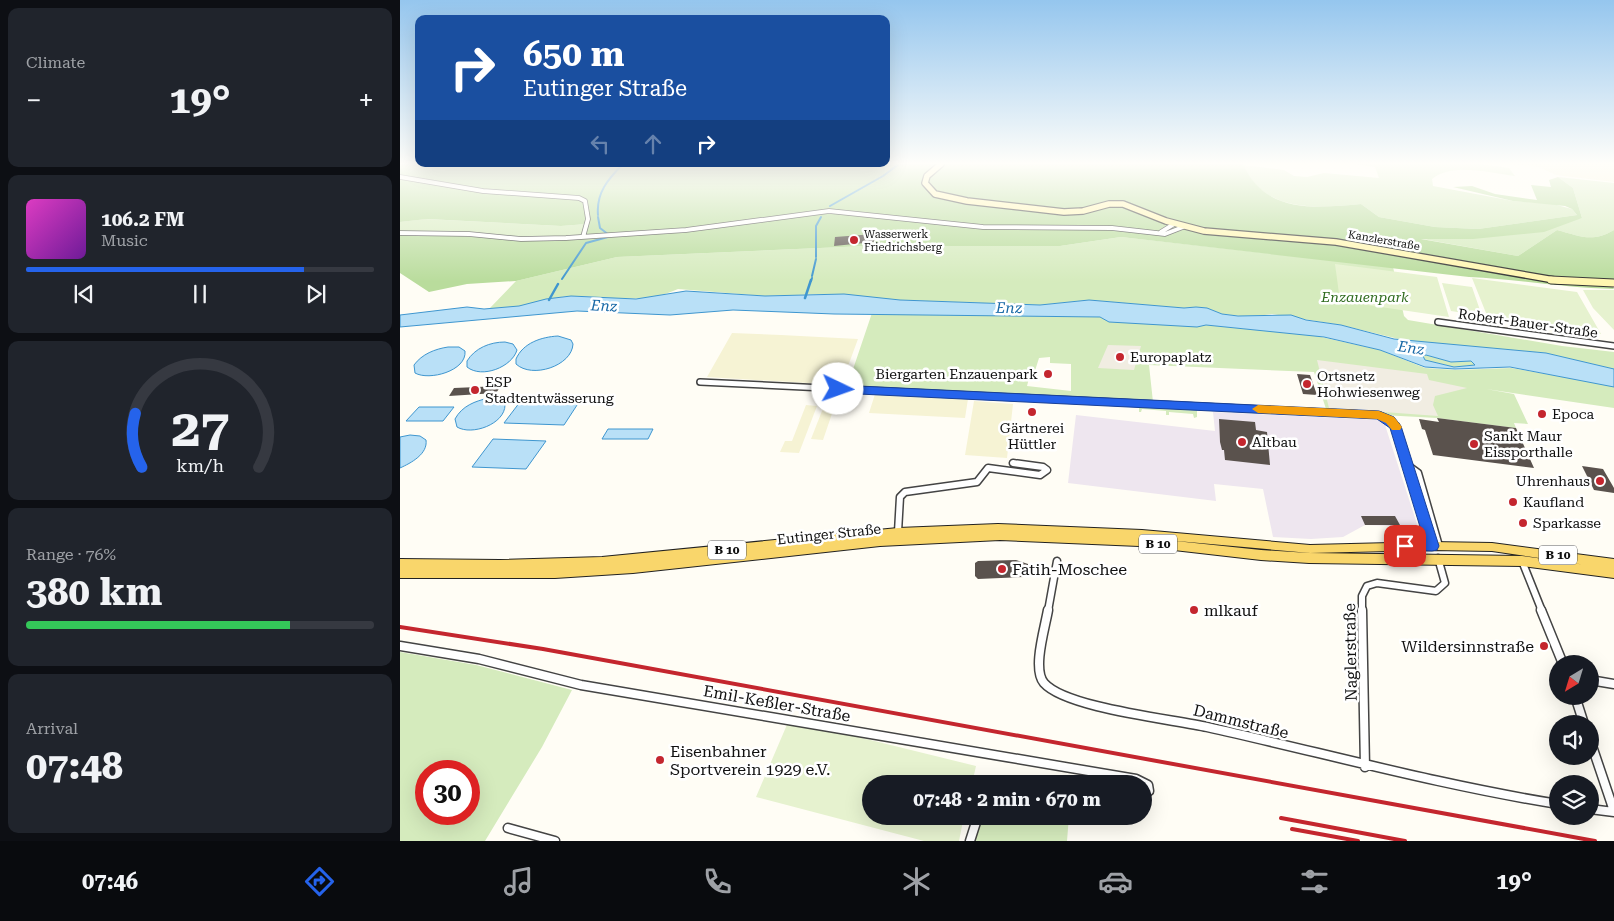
<!DOCTYPE html>
<html lang="en">
<head>
<meta charset="utf-8">
<style>
	:root { --surface:#171b24; --page:#20242c; --text:#f1f3f6; --muted:#9ea1a6; --line:#363941; --accent:#2563eb }
	body { margin:0; font-family:"Roboto Serif",serif; background:var(--page); color:var(--text); height:100vh; display:flex; flex-direction:column; font-size:19px; white-space:nowrap }
	* { box-sizing:border-box; margin:0 }
	p { font-size:16px; color:var(--muted) }
	.icon { flex:none; width:28px; height:28px; fill:none; stroke:currentColor; stroke-width:2; stroke-linecap:round; stroke-linejoin:round }
	.map { position:relative; flex:1; overflow:hidden }
	.details { display:flex; flex-direction:column; gap:8px; padding:8px; background:#0d0f14; width:400px }
	.details>* { flex:none }
	.top-card { position:absolute; left:15px; top:15px; width:475px; height:152px; border-radius:10px; box-shadow:0 5px 20px #0002; background:#1a4fa0; color:#fff; overflow:hidden }
	.needle { width:32px; rotate:218deg }
	.controls { position:absolute; left:1149px; top:655px; display:grid; gap:10px }
	.controls a { display:grid; place-items:center; width:50px; height:50px; border-radius:50%; background:var(--surface); box-shadow:0 5px 20px #0002; font-size:25px }
	.speed { position:absolute; left:15px; top:760px; display:flex; gap:10px; font-size:25px; font-weight:700; text-align:center }
	.speed>* { display:grid; place-content:center; width:65px; height:65px; border-radius:50%; background:var(--surface); box-shadow:0 5px 20px #0002; line-height:1 }
	.speed .limit { border:8px solid #d22; background:#fff; color:#111 }
	.pin { position:absolute; display:grid; place-items:center; width:42px; height:42px; color:#fff; margin:-21px; border-radius:10px; box-shadow:0 2px 8px #0006 }
	.me { position:absolute; width:55px; margin:-28px; rotate:93deg; stroke-linejoin:round; filter:drop-shadow(0 0 4px #0008) }
	.turn { display:flex; align-items:center; gap:18px; height:105px; padding:0 25px; font-size:22px }
	.turn .icon { width:65px; height:65px; stroke-width:2.5 }
	.turn b { display:block; font-size:35px; line-height:42px }
	.lanes { display:flex; align-items:center; height:48px; padding:0 25px; background:#0003; justify-content:center; gap:25px; direction:ltr }
	.lanes .off { opacity:.35 }
	.big { font-size:38px; font-weight:700; line-height:1.1 }
	.details .card { flex:1; display:flex; flex-direction:column; justify-content:center; gap:8px; min-width:0; padding:0 18px; border-radius:10px; background:var(--page) }
	.details .dial { align-items:center; gap:0 }
	.dial svg { height:130px; overflow:visible; fill:none; stroke:var(--line); stroke-width:7; stroke-linecap:round; text-anchor:middle }
	.dial text { fill:var(--text); stroke:none }
	.song { display:flex; align-items:center; gap:15px }
	.cover { width:60px; height:60px; border-radius:8px; background:linear-gradient(135deg,hsl(310 70% 55%),hsl(280 70% 35%)) }
	.played { height:5px; border-radius:2px; background:linear-gradient(90deg,var(--accent) 80%,var(--line) 80%) }
	.keys { display:flex; justify-content:space-around; direction:ltr }
	.heat { display:flex; justify-content:space-between; align-items:center; font-size:28px; direction:ltr }
	.charge { height:8px; border-radius:4px; background:linear-gradient(90deg,#34c759 76%,var(--line) 0) }
	.trip { position:absolute; left:462px; top:775px; width:290px; height:50px; border-radius:25px; background:var(--surface); box-shadow:0 5px 20px #0002; font-weight:700; line-height:50px; text-align:center }
	.tabs { display:flex; height:80px; justify-content:space-around; align-items:center; background:#090b0e; color:var(--muted) }
	.tabs .icon { width:35px; height:35px }
	.tabs .selected { color:var(--accent) }
	.tabs b { font-size:22px; color:var(--text) }
	main { display:flex; flex:1; min-height:0 }
	.map>svg:first-child { display:block }
</style>
</head>
<body>
<main>
<section class="details">
<div class="card"><p>Climate</p>
<div class="heat"><a>−</a><b class="big">19°</b><a>+</a></div>
</div>
<div class="card">
<div class="song"><i class="cover"></i><div><b>106.2 FM</b><p>Music</p></div></div>
<div class="played"></div>
<div class="keys"><svg class="icon" aria-label="previous" viewBox="0 0 24 24"><path d="M18 5L8 12l10 7zM5 5v14"/></svg><svg class="icon" aria-label="pause" viewBox="0 0 24 24"><path d="M8 5v14M16 5v14"/></svg><svg class="icon" aria-label="next" viewBox="0 0 24 24"><path d="M6 5l10 7-10 7zM19 5v14"/></svg></div>
</div>
<div class="card dial"><svg viewBox="0 0 100 80">
<path d="M14 69A42 42 0 1 1 86 69"/>
<path d="M14 69A42 42 0 0 1 10 36" stroke="#2563eb"/>
<text x="50" y="56" font-size="32" font-weight="700">27</text>
<text x="50" y="72" font-size="11">km/h</text>
</svg></div>
<div class="card"><p>Range · 76%</p><b class="big">380 km</b><div class="charge"></div></div>
<div class="card"><p>Arrival</p><b class="big">07:48</b></div>
</section>
<div class="map">
<svg width="1214" height="841" viewBox="0 0 1214 841">
	<rect width="100%" height="100%" fill="#fffdf5"/>
	<path fill="#eee6ef" d="M813 412 981 420 985 425 1018 527 965 525 943 537 911 539 873 537 863 489 814 484 816 501 668 483 676 415 815 431Z"/>
	<path fill="#f6f3d4" d="M1113 164H1214V182L1156 175 1139 167Z
		M332 333 381 335 458 339 441 385 307 377Z
		M429 393H439L423 440 411 439Z
		M475 394 568 399 565 418 469 413Z
		M574 401 613 404 607 458 565 455Z
		M406 405 417 406 399 453 380 452 385 441H392Z"/>
	<path fill="#d5ebbd" fill-rule="evenodd" d="M955 164H1080L1109 168 1115 176C1090 173 1053 162 1032 179L1033 186 1113 201 1153 204 1172 209 1177 215 1078 229 1035 227 979 217 961 204C917 208 865 214 843 165L884 170 894 176 907 177 924 173 979 178 975 167Z
		M1158 177 1214 183V230C1192 243 1180 236 1157 230L1118 256 1017 238 1182 218 1173 188Z
		M26 219 161 226 187 224V229L183 237 146 239 0 233V222Z
		M721 237 993 267 1004 316 1008 320 1162 346 1214 352V369L1146 353 1007 341 941 325 872 314 850 317 822 314 807 308 796 307 784 308 689 300 640 305 500 300 428 294 365 296 278 289C243 305 209 296 172 296 155 296 140 303 124 306 113 308 101 308 89 309L116 281 217 257 466 246H660Z
		M472 313 700 317 709 322 806 325 912 335 980 350 1025 368 1056 370 1111 368 1214 386V408L1086 389 1114 394 1128 424 1114 423 1116 428 1037 418 927 412 914 372 749 365 753 402 447 387ZM650 357V363L671 364V391L627 386 630 374H634L639 358Z
		M1026 355 1051 362 1071 361 1075 365 1054 367 1025 360 1023 356Z
		M739 406 794 409 797 410V417L794 418 793 414 769 412V415H766V411L742 409 741 412H739Z
		M0 652 76 665 172 690 142 747 85 841H0ZM26 771H69V814H26Z
		M578 816H669L667 841H570Z"/>
	<path fill="#b9dc9c" d="M0 164H843C865 214 916 208 961 204L979 217 1035 227 1078 229 1177 215 1172 209 1165 206 1113 201 1053 187 1072 186 1095 194 1137 200 1131 185 1151 187 1149 180 1158 177 1173 188 1182 218 1144 232 1073 239H1021L1118 256 1157 230C1180 236 1192 243 1214 230V281L1209 282 1214 289C1165 288 1117 279 1069 277L721 237 660 246H466L217 257 116 281 67 284 29 292 0 273V233L121 239 183 237 187 229V224L161 226 27 219 0 222Z"/>
	<path fill="#e6f2cf" d="M935 264 1037 277 1049 317 940 301Z
		M1072 278 1177 292 1201 334 1088 318Z
		M1042 283 1072 287 1082 316 1051 311Z
		M1183 290H1214V330L1193 308Z
		M389 720 576 766 572 784H471V816H564L559 841H524L356 797Z"/>
	<path fill="#f1ede2" d="M708 345 741 346 734 370 698 368Z
		M917 360 1027 374 1029 380 1067 388 1035 396 1033 405 1038 416 929 408Z"/>
	<path fill="#b9e0f7" stroke="#3f96cf" fill-rule="evenodd" d="M286 291 365 296 444 294 500 300 640 305 689 300 784 308 796 307 807 308 822 314 838 316 891 315 906 320 941 325 994 339 1146 353 1214 369V387L1110 367 1055 369 1025 367 980 350 924 337 806 325 797 327 709 322 700 317 434 314 333 310 270 315 177 311 0 327V315L67 307 84 309 119 306 146 299 171 296 236 299ZM1026 355 1051 362 1071 361 1075 365 1054 367 1025 360 1023 356Z
		M158 336 171 340 173 344C172 366 132 379 116 364V359C123 343 141 337 158 336Z
		M105 342 113 344 117 350C112 367 82 379 67 367V361C75 348 90 342 105 342Z
		M48 347H59L65 351C67 371 29 381 15 373L14 365C22 354 35 349 48 347Z
		M89 398 101 400 105 405C105 424 72 436 57 427L55 419C62 406 75 401 89 398Z
		M123 398 181 399 164 425 104 423Z
		M19 407H54L43 421H6Z
		M208 429H253L248 439H202Z
		M10 435 20 436 26 440C28 454 11 463 0 468V437Z
		M93 439 146 441 126 469 72 467Z"/>
	<g fill="none" stroke-linecap="round" stroke-linejoin="round">
		<path stroke="#3f96cf" stroke-width="2" d="M430 206 483 176 499 164
			M198 215C196 193 208 179 223 164
			M198 217 200 228 209 235
			M416 257V226L421 217
			M412 276 416 259
			M162 279 186 243 208 237
			M411 281 412 278"/>
		<path stroke="#3f96cf" stroke-width="2.5" d="M405 298 411 280
			M149 300 158 284"/>
	</g>
	<path fill="#5a524d" d="M474 234V242L434 246 435 237Z
		M897 374 910 375 917 395 903 394Z
		M101 386 96 393 49 396 54 388Z
		M1037 418 1116 428 1134 468 1033 455 1025 430 1022 429 1019 419 1039 422Z
		M819 419 855 422 856 430 867 432 870 465 825 460 824 450H822L820 442Z
		M1182 466 1203 469 1214 488V493L1194 490Z
		M961 516H995L1000 525H965Z
		M616 560 628 564V573L624 577 578 579 575 576V563L578 561Z"/>
	<g fill="none" stroke-linecap="round" stroke-linejoin="round">
		<g stroke="#444" stroke-width="5.5">
			<path id="minor-far3" d="M0 177 83 191 179 198 185 201 188 219 183 237
				M761 232 774 224
				M0 233 69 234 121 239 166 238 286 230 429 211 583 227 712 228 765 234 783 227"/>
		</g>
		<g stroke="#444" stroke-width="8">
			<path id="minor-far2" d="M1038 322 1214 346
				M300 382 979 415 990 420 996 427"/>
		</g>
		<g stroke="#444" stroke-width="9">
			<path id="minor-far1" d="M996 426 1032 546
				M1007 465 1018 473 1039 546
				M498 532 500 497 505 492 577 482 588 468 640 475 647 470 643 467 613 463
				M1122 561 1142 611
				M648 611 657 561
				M962 611V596L967 586 977 583 1036 591 1045 583 1038 558"/>
		</g>
		<g stroke="#444" stroke-width="11">
			<path id="minor" d="M648 610C645 628 632 669 644 683 666 708 771 719 807 727 924 753 1039 785 1158 804
				M962 610 965 767
				M1141 610 1163 664
				M0 646 79 659 181 685 736 779 748 785 749 791 744 795
				M1190 680 1214 684
				M1175 696 1184 724
				M1190 740 1214 811
				M599 784 616 781 649 784
				M1190 809 1214 812
				M108 828 155 841
				M570 841 578 816"/>
		</g>
		<g stroke="#333" stroke-width="8">
			<path id="secondary-far1" d="M541 164 527 176 525 183 535 194 567 201 664 212 683 211 709 204H723L766 221 804 231 936 242 1160 281"/>
		</g>
		<g stroke="#333" stroke-width="9">
			<path id="secondary" d="M1151 280 1214 283"/>
		</g>
		<g stroke="#222" stroke-width="2">
			<path id="primary" d="M598 524 742 530 910 545 1032 542 1092 543 1214 559V578L1122 566 909 563 861 560 739 546 600 540 480 546 233 573 155 578H0V559L100 560 202 557 498 528ZM766 540 910 553 1032 550 1092 551 1186 565 1122 556 909 553 861 550Z"/>
		</g>
		<use href="#minor-far3" stroke="#fff" stroke-width="4"/>
		<use href="#minor-far2" stroke="#fff" stroke-width="5"/>
		<use href="#minor-far1" stroke="#fff" stroke-width="6"/>
		<use href="#minor" stroke="#fff" stroke-width="8"/>
		<use href="#secondary-far1" stroke="#fff6b0" stroke-width="5.5"/>
		<use href="#secondary" stroke="#fff6b0" stroke-width="7"/>
		<use href="#primary" fill="#f9d66b" fill-rule="evenodd"/>
		<path stroke="#c4262e" stroke-width="4" d="M0 627 143 649 1195 841
			M881 818 1005 841
			M892 829 958 841"/>
	</g>
	<linearGradient id="sky" x2="0" y2="1"><stop stop-color="#95c6ee"/><stop offset="0.58" stop-color="#fffefa"/><stop offset="1" stop-color="#fffefa" stop-opacity="0"/></linearGradient>
	<rect width="1214" height="282" fill="url(#sky)"/>
	<path fill="#2563eb" stroke="#184099" d="M438 385 979 411 994 417 1001 426 1039 546 1037 550 1032 551 1000 550 998 546 1000 542 1024 540 990 428 977 419 438 393 433 389Z"/>
	<path fill="#f59e0b" d="M858 405 979 411 994 417 1002 427 1000 430H992L986 423 977 419 858 413 852 409Z"/>
	<g fill="#c4262e" stroke="#fff" stroke-width="2">
		<circle cx="454" cy="240" r="5"/>
		<circle cx="720" cy="357" r="5"/>
		<circle cx="648" cy="374" r="5"/>
		<circle cx="907" cy="384" r="5"/>
		<circle cx="75" cy="390" r="5"/>
		<circle cx="632" cy="412" r="5"/>
		<circle cx="1142" cy="414" r="5"/>
		<circle cx="842" cy="442" r="5"/>
		<circle cx="1074" cy="444" r="5"/>
		<circle cx="1200" cy="481" r="5"/>
		<circle cx="1113" cy="502" r="5"/>
		<circle cx="1123" cy="523" r="5"/>
		<circle cx="602" cy="569" r="5"/>
		<circle cx="794" cy="610" r="5"/>
		<circle cx="1144" cy="646" r="5"/>
		<circle cx="260" cy="760" r="5"/>
	</g>
	<g text-anchor="middle" stroke-width="5" stroke-linejoin="round" paint-order="stroke">
		<g font-size="11" fill="#111" stroke="#fff" text-anchor="start">
			<text x="464" y="238">Wasserwerk<tspan x="464" dy="13">Friedrichsberg</tspan></text>
		</g>
		<g font-size="11" fill="#111" stroke="#fff">
			<text transform="translate(984 240) rotate(10)" y="4">Kanzlerstraße</text>
		</g>
		<g fill="#fff" stroke="#585858" stroke-width="1">
			<rect x="739" y="534.5" width="38" height="19" rx="4"/>
			<rect x="308" y="540.5" width="38" height="19" rx="4"/>
			<rect x="1139" y="545.5" width="38" height="19" rx="4"/>
		</g>
		<g font-size="12" font-weight="bold" fill="#111">
			<text x="758" y="548">B 10</text>
			<text x="327" y="554">B 10</text>
			<text x="1158" y="559">B 10</text>
		</g>
		<g font-size="14" font-style="italic" fill="#2f6b1f" stroke="#fff">
			<text x="965" y="302">Enzauenpark</text>
		</g>
		<g font-size="14" fill="#111" stroke="#fff">
			<text transform="translate(1128 323) rotate(8)" y="5">Robert-Bauer-Straße</text>
			<text transform="translate(429 534) rotate(-6)" y="5">Eutinger Straße</text>
		</g>
		<g font-size="14" fill="#111" stroke="#fff" text-anchor="start">
			<text x="730" y="362">Europaplatz</text>
			<text x="638" y="379" text-anchor="end">Biergarten Enzauenpark</text>
			<text x="917" y="381">Ortsnetz<tspan x="917" dy="16">Hohwiesenweg</tspan></text>
			<text x="85" y="387">ESP<tspan x="85" dy="16">Stadtentwässerung</tspan></text>
			<text x="1152" y="419">Epoca</text>
			<text x="632" y="433" text-anchor="middle">Gärtnerei<tspan x="632" dy="16">Hüttler</tspan></text>
			<text x="1084" y="441">Sankt Maur<tspan x="1084" dy="16">Eissporthalle</tspan></text>
			<text x="852" y="447">Altbau</text>
			<text x="1190" y="486" text-anchor="end">Uhrenhaus</text>
			<text x="1123" y="507">Kaufland</text>
			<text x="1133" y="528">Sparkasse</text>
		</g>
		<g font-size="15" font-style="italic" fill="#1768a6" stroke="#fff">
			<text transform="translate(204 306) rotate(3)" y="5">Enz</text>
			<text transform="translate(609 308) rotate(1)" y="5">Enz</text>
			<text transform="translate(1011 348) rotate(8)" y="5">Enz</text>
		</g>
		<g font-size="16" fill="#111" stroke="#fff" text-anchor="start">
			<text x="612" y="575">Fatih-Moschee</text>
			<text x="804" y="616">mlkauf</text>
			<text x="1134" y="652" text-anchor="end">Wildersinnstraße</text>
			<text x="270" y="757">Eisenbahner<tspan x="270" dy="18">Sportverein 1929 e.V.</tspan></text>
		</g>
		<g font-size="16" fill="#111" stroke="#fff">
			<text transform="translate(950 652) rotate(-91)" y="6">Naglerstraße</text>
			<text transform="translate(377 703) rotate(10)" y="6">Emil-Keßler-Straße</text>
			<text transform="translate(841 721) rotate(14)" y="6">Dammstraße</text>
		</g>
	</g>
</svg>
<div class="controls">
<a><svg class="needle" viewBox="-14 -14 28 28"><path d="M0-13l5 13h-10z" fill="#e53935"/><path d="M0 13l5-13h-10z" fill="#9ea1a6"/></svg></a>
<a><svg class="icon" aria-label="sound" viewBox="0 0 24 24"><path d="M4 9h4l5-4v14l-5-4H4zM17 9q2 3 0 6"/></svg></a>
<a><svg class="icon" aria-label="layers" viewBox="0 0 24 24"><path d="M12 4l9 5-9 5-9-5zM3 14l9 5 9-5"/></svg></a>
</div>
<div class="speed"><div class="limit">30</div></div>
<div class="pin" style="left:1005px;top:546px;background:#d93025"><svg class="icon" aria-label="arrive" viewBox="0 0 24 24"><path d="M6 21V4h12l-3 4 3 4H6"/></svg></div>
<svg class="me" style="left:438px;top:389px" viewBox="-20 -20 40 40"><circle r="19" fill="#fff"/><path d="M0-13L10 11 0 6-10 11z" fill="#2563eb"/></svg>
<div class="trip">07:48 · 2 min · 670 m</div>
<div class="top-card">
<div class="turn"><svg class="icon" aria-label="right" viewBox="0 0 24 24"><path d="M7 20v-9h11M14 6l5 5-5 5"/></svg><div><b>650 m</b>Eutinger Straße</div></div>
<div class="lanes"><svg class="icon off" aria-label="left" viewBox="0 0 24 24"><path d="M17 20v-9H6M10 6l-5 5 5 5"/></svg><svg class="icon off" aria-label="ahead" viewBox="0 0 24 24"><path d="M12 20V5M6 11l6-6 6 6"/></svg><svg class="icon" aria-label="right" viewBox="0 0 24 24"><path d="M7 20v-9h11M14 6l5 5-5 5"/></svg></div>
</div>
</div>
</main>
<nav class="tabs">
<b>07:46</b>
<svg class="icon selected" aria-label="directions" viewBox="0 0 24 24"><path d="M12 3l9 9-9 9-9-9zM9 14v-3h6M13 9l2 2-2 2"/></svg>
<svg class="icon" aria-label="music" viewBox="0 0 24 24"><path d="M9 18V5l10-2v13"/><circle cx="6" cy="18" r="3"/><circle cx="16" cy="16" r="3"/></svg>
<svg class="icon" aria-label="phone" viewBox="0 0 24 24"><path d="M5 4h4l2 5-3 2q2 4 5 5l2-3 5 2v4C11 20 4 13 5 4z"/></svg>
<svg class="icon" aria-label="climate" viewBox="0 0 24 24"><path d="M12 3v18M4 7l16 10M4 17L20 7"/></svg>
<svg class="icon" aria-label="car" viewBox="0 0 24 24"><path d="M5 17H2v-5l4-1 3-4h7l3 4 3 1v5h-3M9 17h6M6 11h13"/><circle cx="7" cy="17" r="2"/><circle cx="17" cy="17" r="2"/></svg>
<svg class="icon" aria-label="filters" viewBox="0 0 24 24"><path d="M4 7h16M4 17h16"/><circle cx="9" cy="7" r="2"/><circle cx="15" cy="17" r="2"/></svg>
<b>19°</b>
</nav>
</body>
</html>
